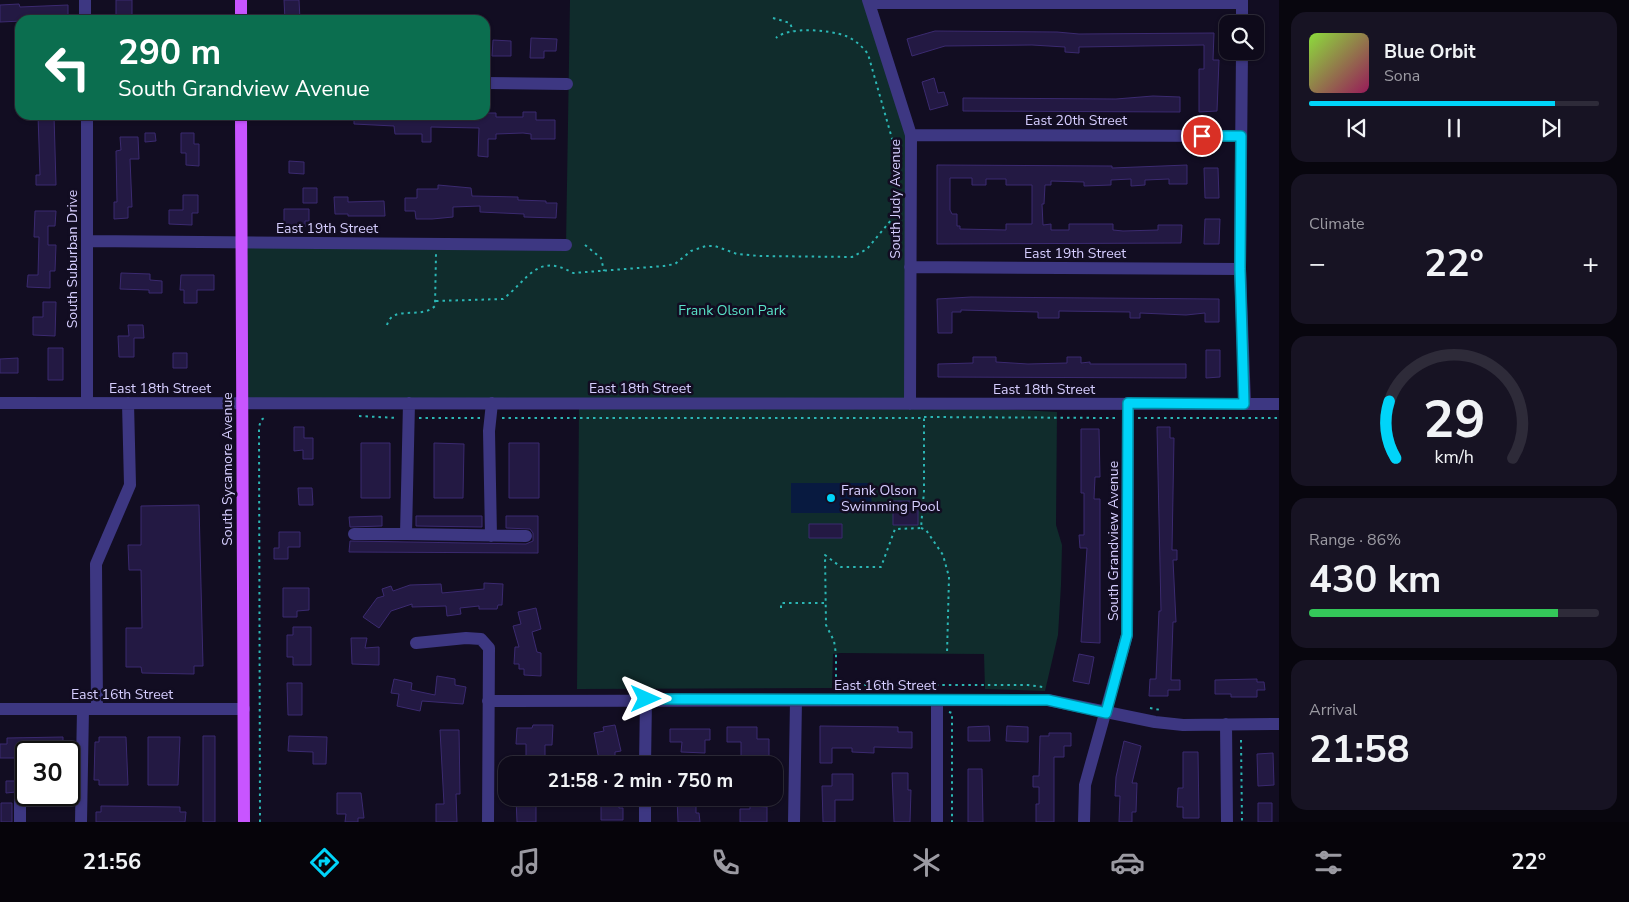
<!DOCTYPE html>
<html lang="en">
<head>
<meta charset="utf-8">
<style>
	:root { --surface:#0e0a1a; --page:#171323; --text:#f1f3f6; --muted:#9b9aa2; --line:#2e2b39; --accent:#00d4f9 }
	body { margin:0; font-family:"Nunito Sans",sans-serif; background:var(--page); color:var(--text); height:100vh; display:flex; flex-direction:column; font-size:19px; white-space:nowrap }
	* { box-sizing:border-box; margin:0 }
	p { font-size:16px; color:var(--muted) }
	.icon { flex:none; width:28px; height:28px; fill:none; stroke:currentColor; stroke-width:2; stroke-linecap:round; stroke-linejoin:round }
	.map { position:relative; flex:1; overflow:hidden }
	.details { display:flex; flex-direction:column; gap:12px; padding:12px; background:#08060e; width:350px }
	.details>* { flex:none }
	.top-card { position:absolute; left:15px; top:15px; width:475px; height:105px; border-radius:15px; box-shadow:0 1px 4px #0004,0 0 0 1px var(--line); background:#0b6e4f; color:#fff; overflow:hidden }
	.controls { position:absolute; left:1219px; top:15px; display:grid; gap:10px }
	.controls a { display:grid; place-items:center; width:45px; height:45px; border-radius:10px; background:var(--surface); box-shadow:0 1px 4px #0004,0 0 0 1px var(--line); font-size:25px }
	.speed { position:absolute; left:15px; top:741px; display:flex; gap:10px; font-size:25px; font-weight:700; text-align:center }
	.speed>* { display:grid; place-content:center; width:65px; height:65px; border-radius:50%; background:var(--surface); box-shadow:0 1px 4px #0004,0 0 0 1px var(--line); line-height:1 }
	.speed .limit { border:2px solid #111; border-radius:8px; background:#fff; color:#111 }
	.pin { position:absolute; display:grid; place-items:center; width:42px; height:42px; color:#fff; margin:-21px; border:2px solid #fff; border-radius:50%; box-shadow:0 1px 5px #0007 }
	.me { position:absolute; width:55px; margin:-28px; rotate:90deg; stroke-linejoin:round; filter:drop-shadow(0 0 4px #0008) }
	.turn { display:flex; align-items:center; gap:18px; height:105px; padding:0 20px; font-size:22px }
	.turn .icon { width:65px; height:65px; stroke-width:2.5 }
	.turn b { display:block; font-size:35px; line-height:42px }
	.big { font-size:38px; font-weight:700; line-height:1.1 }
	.details .tile { flex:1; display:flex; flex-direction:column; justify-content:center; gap:8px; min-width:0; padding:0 18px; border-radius:15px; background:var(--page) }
	.details .dial { align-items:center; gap:0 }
	.dial svg { height:130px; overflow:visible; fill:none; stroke:var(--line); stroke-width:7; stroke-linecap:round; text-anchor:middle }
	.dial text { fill:var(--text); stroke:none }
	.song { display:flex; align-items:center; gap:15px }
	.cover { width:60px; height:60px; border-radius:8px; background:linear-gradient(135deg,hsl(90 70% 55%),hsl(330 70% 35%)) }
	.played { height:5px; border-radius:2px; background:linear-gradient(90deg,var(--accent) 85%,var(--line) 85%) }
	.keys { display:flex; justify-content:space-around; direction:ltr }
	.heat { display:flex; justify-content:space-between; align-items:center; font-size:28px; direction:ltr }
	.charge { height:8px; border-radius:4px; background:linear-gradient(90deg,#34c759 86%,var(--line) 0) }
	.trip { position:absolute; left:498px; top:756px; width:285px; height:50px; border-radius:15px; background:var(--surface); box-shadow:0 1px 4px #0004,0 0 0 1px var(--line); font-weight:700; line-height:50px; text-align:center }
	.tab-bar { display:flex; height:80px; justify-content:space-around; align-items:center; background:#06040a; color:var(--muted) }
	.tab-bar .icon { width:35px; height:35px }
	.tab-bar .on { color:var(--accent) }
	.tab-bar b { font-size:22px; color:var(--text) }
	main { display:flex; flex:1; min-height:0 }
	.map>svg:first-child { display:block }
</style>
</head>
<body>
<main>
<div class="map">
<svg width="1279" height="822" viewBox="0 0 1279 822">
	<rect width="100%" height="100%" fill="#120d22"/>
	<path fill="#102c2c" d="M570 0H868L911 135 910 404 1057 412 1056 525 1062 545 1061 585 1058 635 1045 691 985 689 984 654 840 653 833 654 832 688 577 689 579 403H242V243L566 245Z"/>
	<path fill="#081a40" d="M791 483H871L872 513H791Z"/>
	<path fill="#231943" stroke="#3b2a70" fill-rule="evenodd" d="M116 0H132V20H116Z
		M284 0H299L300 20H285Z
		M19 4 20 7 68 5V19L0 22V5Z
		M935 31 1057 32 1079 34 1214 33 1213 60H1219L1217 111 1199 112V69H1204V45L1079 47V53L1065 52V47L1032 45 945 46 912 56 907 39Z
		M531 38 557 39 556 51H544V58H530Z
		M493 40 511 41V56H492Z
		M934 78 938 93 944 92 948 105 930 110 922 82Z
		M1153 96 1180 97V112L963 111V98L1116 99Z
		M523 112H536V120H555V139H531V134L523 133 496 134V139H488V157L478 156 479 128 431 127V142H422V134H395L394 126 354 124V115L415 117V115H485V113H496V117H523Z
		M38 115H54L56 185H36V175H40Z
		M145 133H155L156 141 145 142Z
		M181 133H194V144H199V166L186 165V153H181Z
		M120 137H138L139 159H130L132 207H128V218L114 219V202H117L116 151 121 150Z
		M289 161 304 162V174L289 173Z
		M937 165 1112 166V168L1187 165V184H1169V179L1145 180V185L1131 186V179L1111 180V185L1084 186V182L1051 181V185H1045L1044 204H1042L1043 225 1051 224V230H1069V224H1113V230L1123 231 1158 230V225H1182L1181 243 937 244ZM950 178H972V185H986V179H1006V185H1032V224H1006V230L960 229V226H957V214H952L950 210Z
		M1204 168H1218L1219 198H1205Z
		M438 185 471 188 472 196 518 197V200L546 201V203H557L556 218 524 217V214L480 212V206L453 207V217L432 219H416L415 211H405V198H417V189H438Z
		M303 188H317V203H303Z
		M183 195H198V213H192V225L169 224V210H183Z
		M334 197H348V202L384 201 385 216H348V214H335Z
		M284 209H309V221H305V227H284Z
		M35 211H56L55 226H48V245H56L55 271H50V288L27 287 28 275H38L39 237H34Z
		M1205 219H1220L1219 244H1204Z
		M121 273 150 274V280L162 281V293H149V290L120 289Z
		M181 275H214V290H197V303H184V290H180Z
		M971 297 1219 299V322H1205V313L1186 315 1140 313V318H1130V312L1059 311V318H1038V312L961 310V312H952V333H938L937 299Z
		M43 302H56L55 336 33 335V317H43Z
		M128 325H143L144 338H134V357H119L118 336H129Z
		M48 348H63V380H48Z
		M1206 350H1220V377L1206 378Z
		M173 353H187V368H173Z
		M973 357H996V362L1028 364 1067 363V357H1081V363L1090 362V364H1186V378L938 377V364L973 363Z
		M18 358V373H0V359Z
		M294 427H304V438H313V459H303V450L294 451Z
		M1157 427H1170V438H1174L1172 550H1177V560H1173L1176 622H1173L1171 680H1180V690H1168V696H1149L1150 679H1156L1159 611H1161Z
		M1081 429H1099L1100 477H1095L1094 499H1100V643L1081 642 1087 548H1080L1079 535H1084V493H1081Z
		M361 443H390V498H361Z
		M434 443 464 444 463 498H434Z
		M509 443H539V498H509Z
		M298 488H312L313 505H299Z
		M893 501H918V525H893Z
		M199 505 203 666H194V674L142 673 141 667H126V628H142L141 570H129L128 545H141V506Z
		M382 516V526L350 527 349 517Z
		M416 516H482V527L416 526Z
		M506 516H538V553L349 552 350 541 526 544 533 541V533L530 529 506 528Z
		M809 524H842V538H809Z
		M279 532H300V547H288V559H274V548H279Z
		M484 583 503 584 502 605H498L497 609H479V606L460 608 461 614 447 616 446 606 412 607V604L391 611 379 628 363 617 377 598 384 596 382 589 391 586 393 591 410 585 441 584 442 593 484 589Z
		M283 588H309V610L297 611V617H283Z
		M536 608 541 629 532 632 537 652 541 653V676L524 675V669H519V664H514L515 647H519L513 626 521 624 518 612Z
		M293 627H311V665H293V657H287V635H293Z
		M351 638H367L365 648 379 647V665L352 664Z
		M1079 654 1094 657 1089 684 1073 681Z
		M437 676 455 679V685L466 687 463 704 422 701 420 711 397 706 399 694 391 693 394 679 412 683 411 690 435 695Z
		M1257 679V682H1264L1265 690H1257V697H1231V694H1215V680Z
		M287 683H302V715H288Z
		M533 725H553L552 745H545V765H526V744H516L517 728H532Z
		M615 725 621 751 615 752V765H600L594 733 604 731 603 727Z
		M820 726 898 727V732H912V748L874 747V753L852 752V748H832V763H820Z
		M989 726 990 741H968V727Z
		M1007 726 1028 727V742L1006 741Z
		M727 727H757V739H769V765L741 762V742H727Z
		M670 729H710V740H705V753L681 752 682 742H670Z
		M440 730H459L460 794H456L457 822H436V804H444Z
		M1049 733H1071V746H1064V757H1054V822H1036V804H1039V787H1033V776H1039L1040 736H1049Z
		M203 736H215V822H203Z
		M289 736 327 737 326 764H313V752L288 751Z
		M63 737V751L32 752H26V758H0V744H7V738Z
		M99 737H126L128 785H99V780H94L95 742H99Z
		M148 737H180L178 785H148Z
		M1124 741 1141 746 1132 783H1137L1136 812H1132V822H1119L1120 796H1115L1116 777Z
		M1183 752H1198L1199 818H1183V807H1177L1178 788H1183Z
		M1273 753 1274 785 1258 786 1257 754Z
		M968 769H982L983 822H968Z
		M892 773H908V790H911L910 822H894Z
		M832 774H853V800H835V822H823L822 786H832Z
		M6 781H26V791L6 793Z
		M337 793H361L364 818H358V822H345L346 814H337Z
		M516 798H536V822H517Z
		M601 798H619V808H623V820H601Z
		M677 798H696V813H699L700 822H678Z
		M1 803H12V822H1Z
		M1258 803H1272V822H1258Z
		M101 806 180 807V812H186L185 822H96V812H101Z
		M750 806 767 807V822H740V809H750Z"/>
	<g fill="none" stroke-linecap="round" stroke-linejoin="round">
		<path stroke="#2bb6b4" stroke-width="2" stroke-dasharray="2.5 4" stroke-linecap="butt" d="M773 18 790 23 793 31
			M585 245 601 258 604 271
			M436 301 503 299C528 280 537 252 573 273L664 266 675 264 691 251 706 246H715L737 254 760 256 852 257 867 249 892 219 895 195 893 142 868 54C862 46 855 40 846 36 830 30 789 26 776 38
			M387 325C393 304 421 320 435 306L436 254
			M359 416 397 418
			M924 417 1116 418
			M419 418H480
			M502 418H924V491L921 528 895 529 881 567H841L825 555 826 625 834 641 836 654V685H1028L1043 687
			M1138 418H1279
			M921 528 926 530 943 555 949 577 947 654
			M781 608V603H825
			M1150 708 1161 710
			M949 712 952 713V822
			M1241 740 1242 822
			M260 822 259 427 261 420 267 416"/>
		<path stroke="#3d3782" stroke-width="12" d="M85 0V20
			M868 0 911 135 910 404
			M869 3H1242
			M1242 24V0
			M1242 51 1240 269 1245 404
			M485 83 567 84
			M87 115V403
			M911 135 1241 136
			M88 241 566 245
			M910 267 1240 269
			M0 403 1279 404
			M409 403 406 534 526 536
			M354 534H406
			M491 536 489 431 492 403
			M416 643 466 638 481 639 489 648 488 822
			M488 701 1048 700 1155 722 1183 725 1279 724
			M937 701V822
			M0 709H244
			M97 709 96 564 130 485 128 403
			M1226 724 1227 822
			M645 765 646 699
			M20 822V799H81
			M81 822 83 709
			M645 822V798
			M794 822 796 700
			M1084 822 1085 785 1127 635 1128 403"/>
		<path stroke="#c855ff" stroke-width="12" d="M241 0V20
			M241 115 244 822"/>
	</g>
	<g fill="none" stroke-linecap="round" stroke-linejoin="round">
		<g stroke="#008aa2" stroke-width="12">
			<path id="route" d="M646 699 1048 700 1106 713 1127 635 1128 403 1244 404 1240 269 1241 136H1202"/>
		</g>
		<use href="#route" stroke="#00d4f9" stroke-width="9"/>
	</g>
	<circle fill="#00d4f9" stroke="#120d22" stroke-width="2" cx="831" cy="498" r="5"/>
	<g text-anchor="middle" stroke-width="5" stroke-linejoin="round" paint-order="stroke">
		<g font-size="14" fill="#d6ceff" stroke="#120d22">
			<text x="1076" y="125">East 20th Street</text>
			<text transform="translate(895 199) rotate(-90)" y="5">South Judy Avenue</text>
			<text x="327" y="233">East 19th Street</text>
			<text x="1075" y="258">East 19th Street</text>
			<text transform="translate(72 259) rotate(-90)" y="5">South Suburban Drive</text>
			<text x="160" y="393">East 18th Street</text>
			<text x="640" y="393">East 18th Street</text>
			<text x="1044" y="394">East 18th Street</text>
			<text transform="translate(227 469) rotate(-90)" y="5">South Sycamore Avenue</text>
			<text transform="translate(1113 541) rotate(-90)" y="5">South Grandview Avenue</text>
			<text x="885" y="690">East 16th Street</text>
			<text x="122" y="699">East 16th Street</text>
		</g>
		<g font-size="14" fill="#58e1c6" stroke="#120d22">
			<text x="732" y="315">Frank Olson Park</text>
		</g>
		<g font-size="14" fill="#d6ceff" stroke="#120d22" text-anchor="start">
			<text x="841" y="495">Frank Olson<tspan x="841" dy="16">Swimming Pool</tspan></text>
		</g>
	</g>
</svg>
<div class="controls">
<a><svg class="icon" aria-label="search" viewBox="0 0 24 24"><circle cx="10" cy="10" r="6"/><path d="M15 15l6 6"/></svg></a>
</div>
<div class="speed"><div class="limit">30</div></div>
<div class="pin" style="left:1202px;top:136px;background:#d93025"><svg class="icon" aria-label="arrive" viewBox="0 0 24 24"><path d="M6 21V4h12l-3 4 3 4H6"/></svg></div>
<svg class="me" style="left:646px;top:699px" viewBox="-20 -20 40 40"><path d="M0-17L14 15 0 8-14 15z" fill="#00d4f9" stroke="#fff" stroke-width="4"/></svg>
<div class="trip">21:58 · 2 min · 750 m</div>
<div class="top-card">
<div class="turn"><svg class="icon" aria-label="left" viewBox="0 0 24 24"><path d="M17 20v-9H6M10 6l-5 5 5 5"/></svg><div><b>290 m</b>South Grandview Avenue</div></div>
</div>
</div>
<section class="details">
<div class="tile">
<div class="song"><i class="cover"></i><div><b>Blue Orbit</b><p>Sona</p></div></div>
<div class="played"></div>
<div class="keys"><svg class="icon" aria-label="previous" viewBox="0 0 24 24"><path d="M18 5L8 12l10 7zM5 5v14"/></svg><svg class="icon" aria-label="pause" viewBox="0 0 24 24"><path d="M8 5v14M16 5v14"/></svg><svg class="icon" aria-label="next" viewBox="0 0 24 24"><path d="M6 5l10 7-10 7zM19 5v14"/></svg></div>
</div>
<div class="tile"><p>Climate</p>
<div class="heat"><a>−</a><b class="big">22°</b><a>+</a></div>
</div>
<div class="tile dial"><svg viewBox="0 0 100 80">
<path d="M14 69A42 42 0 1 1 86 69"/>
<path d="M14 69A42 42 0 0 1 10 34" stroke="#00d4f9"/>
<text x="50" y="56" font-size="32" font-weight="700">29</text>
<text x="50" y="72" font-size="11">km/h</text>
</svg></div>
<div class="tile"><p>Range · 86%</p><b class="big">430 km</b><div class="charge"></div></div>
<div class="tile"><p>Arrival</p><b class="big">21:58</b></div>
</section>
</main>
<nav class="tab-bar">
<b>21:56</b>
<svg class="icon on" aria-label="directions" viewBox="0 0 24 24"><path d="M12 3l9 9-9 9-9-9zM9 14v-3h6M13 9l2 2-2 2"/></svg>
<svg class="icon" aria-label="music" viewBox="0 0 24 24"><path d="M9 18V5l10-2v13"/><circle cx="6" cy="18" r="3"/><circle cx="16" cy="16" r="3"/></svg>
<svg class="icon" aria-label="phone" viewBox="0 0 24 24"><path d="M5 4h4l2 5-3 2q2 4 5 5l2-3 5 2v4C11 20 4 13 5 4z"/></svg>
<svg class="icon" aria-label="climate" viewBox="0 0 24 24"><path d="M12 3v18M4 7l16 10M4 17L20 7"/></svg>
<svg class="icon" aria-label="car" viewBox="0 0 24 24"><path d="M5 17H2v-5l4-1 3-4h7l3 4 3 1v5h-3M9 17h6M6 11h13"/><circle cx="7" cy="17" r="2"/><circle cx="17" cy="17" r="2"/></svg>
<svg class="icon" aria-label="filters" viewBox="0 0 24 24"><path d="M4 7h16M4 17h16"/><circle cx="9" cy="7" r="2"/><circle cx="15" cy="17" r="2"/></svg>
<b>22°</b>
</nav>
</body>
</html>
